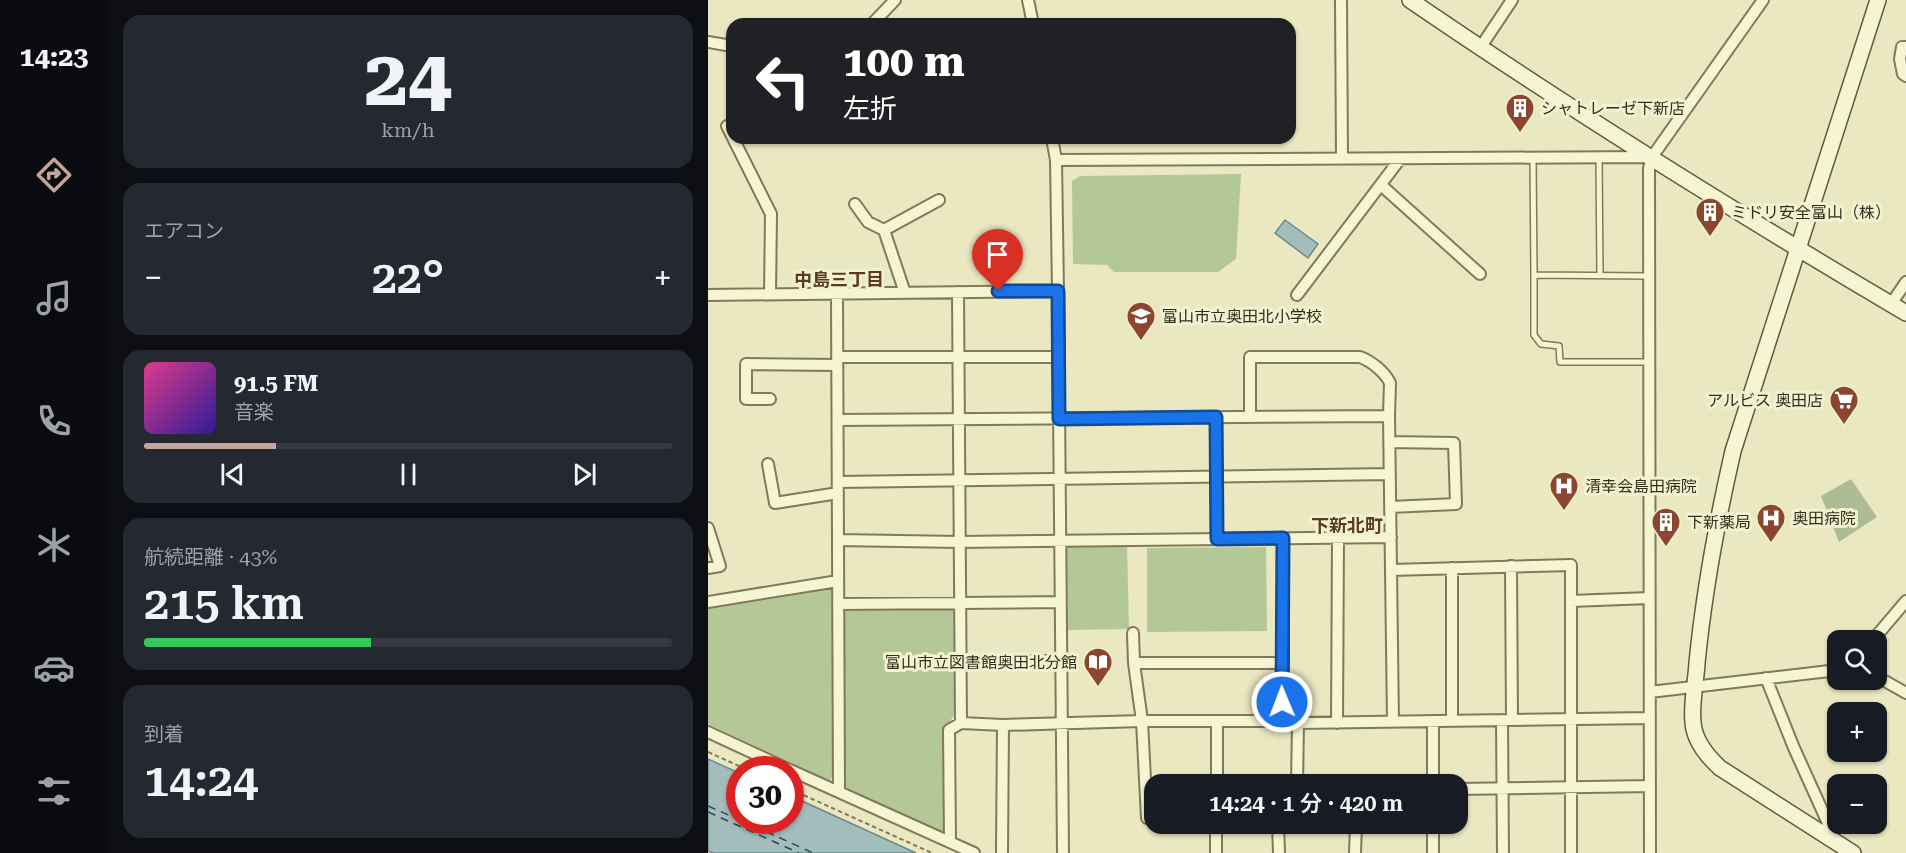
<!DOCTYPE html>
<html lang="ja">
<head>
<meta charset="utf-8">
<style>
	:root { --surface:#171b24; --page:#242831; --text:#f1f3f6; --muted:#9ea1a6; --line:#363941; --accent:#c4a59c }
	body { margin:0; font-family:"Roboto Serif","Noto Sans JP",serif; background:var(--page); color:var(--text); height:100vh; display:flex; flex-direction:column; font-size:22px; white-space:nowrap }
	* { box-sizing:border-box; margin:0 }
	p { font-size:20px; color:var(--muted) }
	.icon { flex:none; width:33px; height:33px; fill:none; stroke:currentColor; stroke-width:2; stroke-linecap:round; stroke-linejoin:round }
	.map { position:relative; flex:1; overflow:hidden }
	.side { display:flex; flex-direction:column; gap:15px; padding:15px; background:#0d0f14; width:600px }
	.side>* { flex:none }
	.top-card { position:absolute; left:18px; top:18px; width:570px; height:126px; border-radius:18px; box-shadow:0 2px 4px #0004; background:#202124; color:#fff; overflow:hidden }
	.buttons { position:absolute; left:1119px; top:630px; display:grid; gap:12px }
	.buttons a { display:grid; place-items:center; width:60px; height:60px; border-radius:12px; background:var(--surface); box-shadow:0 2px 4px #0004; font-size:30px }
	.speed { position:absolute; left:18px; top:756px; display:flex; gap:12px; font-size:30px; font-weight:700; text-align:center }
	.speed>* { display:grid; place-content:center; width:78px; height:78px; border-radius:50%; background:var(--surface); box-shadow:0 2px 4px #0004; line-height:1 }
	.speed .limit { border:9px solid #d22; background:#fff; color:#111 }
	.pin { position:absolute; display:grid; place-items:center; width:51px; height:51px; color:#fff; margin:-62px -26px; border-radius:50% 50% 50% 0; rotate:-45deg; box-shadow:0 0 6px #0007 }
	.pin .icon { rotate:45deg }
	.me { position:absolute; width:66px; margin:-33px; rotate:359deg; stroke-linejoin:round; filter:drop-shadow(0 0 4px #0008) }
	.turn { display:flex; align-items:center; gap:21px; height:126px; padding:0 18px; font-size:27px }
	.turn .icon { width:78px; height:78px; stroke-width:2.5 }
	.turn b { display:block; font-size:42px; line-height:51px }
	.big { font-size:45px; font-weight:600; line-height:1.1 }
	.side .widget { flex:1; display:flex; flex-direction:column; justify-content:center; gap:9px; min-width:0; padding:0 21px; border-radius:18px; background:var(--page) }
	.side .dial { align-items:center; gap:0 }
	.dial b { font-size:78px; line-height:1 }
	.song { display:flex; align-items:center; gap:18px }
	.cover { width:72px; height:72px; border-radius:9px; background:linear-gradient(135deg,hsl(330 70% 55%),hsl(250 70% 35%)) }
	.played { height:6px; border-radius:3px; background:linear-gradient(90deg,var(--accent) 25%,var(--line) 25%) }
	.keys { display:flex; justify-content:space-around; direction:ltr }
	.heat { display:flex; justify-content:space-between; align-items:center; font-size:33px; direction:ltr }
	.charge { height:9px; border-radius:4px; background:linear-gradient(90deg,#34c759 43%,var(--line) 0) }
	.trip { position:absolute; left:436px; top:774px; width:324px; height:60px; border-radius:18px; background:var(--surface); box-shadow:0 2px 4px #0004; font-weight:600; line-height:60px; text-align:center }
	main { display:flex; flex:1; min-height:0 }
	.tabs { display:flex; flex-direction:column; width:108px; justify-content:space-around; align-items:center; background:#090b0e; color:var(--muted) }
	.tabs .icon { width:42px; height:42px }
	.tabs .on { color:var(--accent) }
	.tabs b { font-size:27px; color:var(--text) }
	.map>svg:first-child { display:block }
</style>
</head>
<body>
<main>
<nav class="tabs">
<b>14:23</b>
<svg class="icon on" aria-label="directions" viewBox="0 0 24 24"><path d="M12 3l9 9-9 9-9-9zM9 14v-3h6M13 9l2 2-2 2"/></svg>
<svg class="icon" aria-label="music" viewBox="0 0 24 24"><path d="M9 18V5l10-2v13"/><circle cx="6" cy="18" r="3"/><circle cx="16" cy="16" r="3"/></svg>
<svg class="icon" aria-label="phone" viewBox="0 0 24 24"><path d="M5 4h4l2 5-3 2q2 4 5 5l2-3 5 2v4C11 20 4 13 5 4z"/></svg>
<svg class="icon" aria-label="climate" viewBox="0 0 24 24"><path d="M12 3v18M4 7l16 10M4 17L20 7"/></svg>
<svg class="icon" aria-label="car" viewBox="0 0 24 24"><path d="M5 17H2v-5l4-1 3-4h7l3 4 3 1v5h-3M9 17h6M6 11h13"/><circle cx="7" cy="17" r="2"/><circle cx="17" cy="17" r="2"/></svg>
<svg class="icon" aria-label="filters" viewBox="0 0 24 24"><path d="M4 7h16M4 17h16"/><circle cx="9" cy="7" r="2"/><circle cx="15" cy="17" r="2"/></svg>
</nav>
<section class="side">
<div class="widget dial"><b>24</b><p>km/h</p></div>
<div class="widget"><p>エアコン</p>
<div class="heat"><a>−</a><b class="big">22°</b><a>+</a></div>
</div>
<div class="widget">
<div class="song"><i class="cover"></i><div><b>91.5 FM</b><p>音楽</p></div></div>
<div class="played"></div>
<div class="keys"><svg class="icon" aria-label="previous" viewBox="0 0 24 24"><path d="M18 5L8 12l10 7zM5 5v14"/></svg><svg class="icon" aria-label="pause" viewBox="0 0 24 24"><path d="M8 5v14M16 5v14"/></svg><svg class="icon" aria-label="next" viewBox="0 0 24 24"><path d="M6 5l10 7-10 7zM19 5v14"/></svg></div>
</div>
<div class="widget"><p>航続距離 · 43%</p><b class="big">215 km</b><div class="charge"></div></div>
<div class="widget"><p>到着</p><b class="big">14:24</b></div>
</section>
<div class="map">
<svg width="1198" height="853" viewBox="0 0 1198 853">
	<rect width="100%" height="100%" fill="#eae8c1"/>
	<path fill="#b4c796" d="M533 174 528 259 510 272H406L399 265 365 264 364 181 372 176Z
		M361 545 419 546 421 629 360 630 358 548Z
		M558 547 559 631 439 632V548Z
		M120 586 125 589V775L122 781 0 724V606Z
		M242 608 246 611V715L237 730V830L234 832 136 787 135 610Z"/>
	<path fill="#adbc95" d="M1143 479 1169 517 1131 542 1113 496Z"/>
	<path fill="#a3bdbc" stroke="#6c8989" stroke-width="1.5" d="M577 220 610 244 600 258 567 233Z
		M0 759 31 773 32 820H82L83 796 208 853H5L0 851Z"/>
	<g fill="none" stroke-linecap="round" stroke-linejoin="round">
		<path stroke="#2e4a51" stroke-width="1.5" stroke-dasharray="8 6" stroke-linecap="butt" d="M0 806 32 820
			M0 812 91 853
			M33 820 105 853"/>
		<g stroke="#82795a" stroke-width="8">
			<path id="lane" d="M825 158 826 275 940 276
				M891 158 892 275
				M826 275V335L833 344 851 346 852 362H940"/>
		</g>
		<g stroke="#82795a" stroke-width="14">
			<path id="street" d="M320 0 325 24
				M633 0 634 158
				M164 24 187 0
				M0 42 24 46
				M1198 47H1194L1192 59 1195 74 1198 76
				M772 48 804 0
				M19 126 24 136
				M25 138 63 214 62 294
				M344 138 348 160 350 291 355 853
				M348 160 940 157
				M673 185 772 274
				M147 204 160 222 176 230
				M250 292 253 723
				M129 293 131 792
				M197 293 176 230 231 200
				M0 295 350 291
				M589 295 692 159
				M1183 304 1198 282
				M129 357H351
				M62 399H38V364L129 365
				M508 417 509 539
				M542 417V357H652C663 361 677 372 682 383L681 416
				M130 420 681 416 685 722
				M682 442 746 443 748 504 682 507
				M60 464 67 503 130 493
				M130 482 682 474
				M0 528 12 566 0 568
				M575 538V721
				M130 540 252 542 683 537
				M803 566 804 720
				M744 568V721
				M683 570 863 565V853
				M863 601 941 598
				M0 602 130 581
				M130 604 352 602
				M425 633 426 663 434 721 439 818H447
				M1165 640 1198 601
				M252 661H353
				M426 663H573
				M1168 676 1198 693
				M1058 678 1086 748 1119 821 1124 840
				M942 692 1130 670
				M794 720 795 853
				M725 721V784
				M629 723 630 538
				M0 732 82 770
				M82 770 266 853
				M509 784V721
				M589 784 590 723
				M750 789 942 786
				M508 824V853
				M570 824 571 853
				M725 824V853
				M242 842 241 730 253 723 295 725 434 721H575L590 723 942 718
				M294 853 295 725
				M647 853 648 824
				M942 853 941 168 944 157 1055 0"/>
		</g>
		<g stroke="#635a3d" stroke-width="18">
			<path id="secondary" d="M702 0C863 110 1030 214 1198 313
				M1145 853 1012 768C999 756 986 741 985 722 983 703 988 682 989 663 996 591 1009 521 1025 451L1170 0"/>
		</g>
		<path stroke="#82795a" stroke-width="2" stroke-dasharray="4.5 3" stroke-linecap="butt" d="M0 752 40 770
			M82 789 224 853"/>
		<use href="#lane" stroke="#f5f4d3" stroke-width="5"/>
		<use href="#street" stroke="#f5f4d3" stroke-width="10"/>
		<use href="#secondary" stroke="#f5f4d3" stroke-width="15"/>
	</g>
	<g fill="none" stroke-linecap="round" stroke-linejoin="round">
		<g stroke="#114b97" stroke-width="15">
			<path id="route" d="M290 291H350L351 419 508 417 509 539 575 538 574 702"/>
		</g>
		<use href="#route" stroke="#1a73e8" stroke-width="10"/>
	</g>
	<defs>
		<g id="building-pin" transform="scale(1.5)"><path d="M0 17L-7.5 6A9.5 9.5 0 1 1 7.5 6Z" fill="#8c462f" stroke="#f2f1d0"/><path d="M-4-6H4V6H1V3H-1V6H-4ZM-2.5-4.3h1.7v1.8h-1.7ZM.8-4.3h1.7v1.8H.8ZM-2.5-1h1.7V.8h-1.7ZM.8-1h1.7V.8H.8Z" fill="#fff"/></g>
		<g id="school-pin" transform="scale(1.5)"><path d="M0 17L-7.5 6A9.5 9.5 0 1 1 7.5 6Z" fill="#8c462f" stroke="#f2f1d0"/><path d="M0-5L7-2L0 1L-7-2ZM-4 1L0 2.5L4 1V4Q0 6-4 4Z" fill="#fff"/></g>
		<g id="supermarket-pin" transform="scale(1.5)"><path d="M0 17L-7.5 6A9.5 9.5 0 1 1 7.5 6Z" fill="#8c462f" stroke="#f2f1d0"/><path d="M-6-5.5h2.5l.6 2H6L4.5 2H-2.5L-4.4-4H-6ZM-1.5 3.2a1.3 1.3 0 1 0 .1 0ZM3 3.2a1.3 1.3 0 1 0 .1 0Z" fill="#fff"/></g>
		<g id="hospital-pin" transform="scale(1.5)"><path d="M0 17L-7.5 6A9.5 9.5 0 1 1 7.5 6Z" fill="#8c462f" stroke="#f2f1d0"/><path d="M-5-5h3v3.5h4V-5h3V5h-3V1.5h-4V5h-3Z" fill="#fff"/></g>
		<g id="library-pin" transform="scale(1.5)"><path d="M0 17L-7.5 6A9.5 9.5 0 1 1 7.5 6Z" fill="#8c462f" stroke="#f2f1d0"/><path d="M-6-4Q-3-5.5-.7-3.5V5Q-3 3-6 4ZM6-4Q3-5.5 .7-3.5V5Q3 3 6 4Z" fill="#fff"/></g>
	</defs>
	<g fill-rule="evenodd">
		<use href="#building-pin" x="812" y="108"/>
		<use href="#building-pin" x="1002" y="212"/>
		<use href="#school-pin" x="433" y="316"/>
		<use href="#supermarket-pin" x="1136" y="400"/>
		<use href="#hospital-pin" x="856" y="486"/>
		<use href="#hospital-pin" x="1063" y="518"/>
		<use href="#building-pin" x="958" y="522"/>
		<use href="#library-pin" x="390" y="662"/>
	</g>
	<g text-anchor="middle" stroke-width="6" stroke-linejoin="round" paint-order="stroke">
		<g font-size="16" fill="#332d1d" stroke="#f2f1d0" text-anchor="start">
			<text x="833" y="114">シャトレーゼ下新店</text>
			<text x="1023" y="218">ミドリ安全富山（株）</text>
			<text x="454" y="322">富山市立奥田北小学校</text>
			<text x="1115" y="406" text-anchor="end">アルビス 奥田店</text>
			<text x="877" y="492">清幸会島田病院</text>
			<text x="1084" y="524">奥田病院</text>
			<text x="979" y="528">下新薬局</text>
			<text x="369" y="668" text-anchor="end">富山市立図書館奥田北分館</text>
		</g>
		<g font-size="18" font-weight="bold" fill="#5c3c20" stroke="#f2f1d0">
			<text x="131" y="286">中島三丁目</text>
			<text x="639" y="532">下新北町</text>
		</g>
	</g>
</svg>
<div class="buttons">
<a><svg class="icon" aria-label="search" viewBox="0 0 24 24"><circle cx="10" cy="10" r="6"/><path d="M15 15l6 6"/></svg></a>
<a>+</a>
<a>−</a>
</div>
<div class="speed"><div class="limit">30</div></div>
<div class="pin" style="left:290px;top:291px;background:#d93025"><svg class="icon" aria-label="arrive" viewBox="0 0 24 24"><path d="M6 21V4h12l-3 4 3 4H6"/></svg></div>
<svg class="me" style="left:574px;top:702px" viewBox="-20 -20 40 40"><circle r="17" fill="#1a73e8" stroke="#fff" stroke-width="3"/><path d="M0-11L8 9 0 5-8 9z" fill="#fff"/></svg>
<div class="trip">14:24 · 1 分 · 420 m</div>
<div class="top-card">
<div class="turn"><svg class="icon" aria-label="left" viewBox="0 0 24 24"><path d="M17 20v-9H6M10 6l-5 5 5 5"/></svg><div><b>100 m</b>左折</div></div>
</div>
</div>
</main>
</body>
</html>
